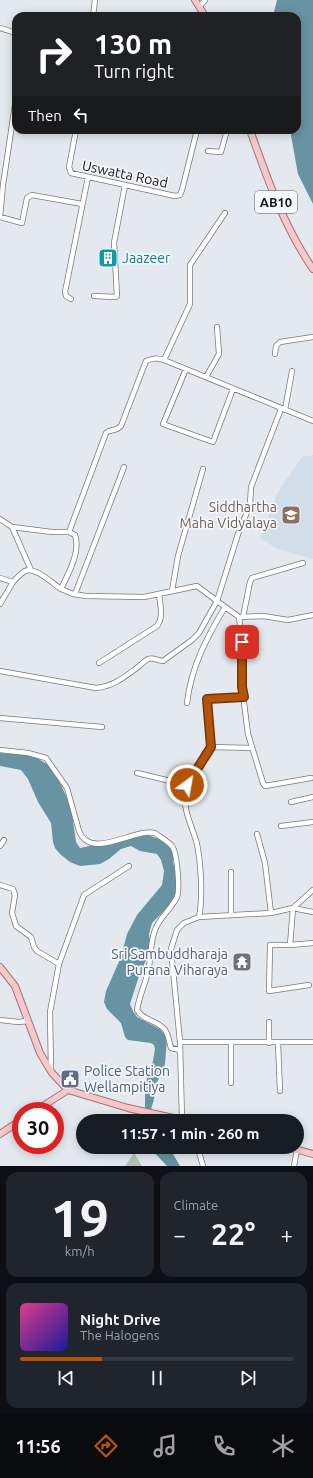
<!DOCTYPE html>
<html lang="en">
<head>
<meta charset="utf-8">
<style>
	:root { --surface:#171b24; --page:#20242c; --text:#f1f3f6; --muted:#9ea1a6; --line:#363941; --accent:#b45309 }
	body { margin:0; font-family:Ubuntu,sans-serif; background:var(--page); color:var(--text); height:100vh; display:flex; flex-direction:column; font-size:15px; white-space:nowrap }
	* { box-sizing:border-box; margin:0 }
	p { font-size:13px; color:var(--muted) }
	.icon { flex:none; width:22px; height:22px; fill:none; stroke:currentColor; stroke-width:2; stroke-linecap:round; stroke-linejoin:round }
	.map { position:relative; height:1166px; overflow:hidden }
	.details { display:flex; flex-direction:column; gap:6px; padding:6px; background:#0d0f14; flex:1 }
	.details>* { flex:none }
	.hud { position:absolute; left:12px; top:12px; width:289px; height:122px; border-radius:12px; box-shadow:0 2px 10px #0003; background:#202124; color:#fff; overflow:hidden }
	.speed { position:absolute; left:12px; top:1102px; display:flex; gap:8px; font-size:20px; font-weight:700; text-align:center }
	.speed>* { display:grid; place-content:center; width:52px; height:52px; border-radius:50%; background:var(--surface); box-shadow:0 2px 10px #0003; line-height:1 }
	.speed .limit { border:6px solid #d22; background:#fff; color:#111 }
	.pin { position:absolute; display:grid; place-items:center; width:34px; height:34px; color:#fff; margin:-17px; border-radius:8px; box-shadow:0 2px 6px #0006 }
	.me { position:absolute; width:44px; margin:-22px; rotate:32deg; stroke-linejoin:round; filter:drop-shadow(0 0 3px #0008) }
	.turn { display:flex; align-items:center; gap:14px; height:84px; padding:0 16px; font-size:18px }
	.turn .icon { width:52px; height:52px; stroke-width:2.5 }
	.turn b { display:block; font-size:28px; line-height:34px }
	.then { display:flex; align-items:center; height:38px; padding:0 16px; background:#0003; gap:8px; font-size:15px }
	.big { font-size:30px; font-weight:700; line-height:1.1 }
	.details .tile { flex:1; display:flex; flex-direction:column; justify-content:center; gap:6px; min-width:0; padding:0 14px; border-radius:12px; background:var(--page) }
	.details .dial { align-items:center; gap:0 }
	.dial b { font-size:52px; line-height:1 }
	.song { display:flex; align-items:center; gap:12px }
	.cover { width:48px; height:48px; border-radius:6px; background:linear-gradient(135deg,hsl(330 70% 55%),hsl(240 70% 35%)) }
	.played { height:4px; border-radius:2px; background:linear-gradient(90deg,var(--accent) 30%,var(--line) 30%) }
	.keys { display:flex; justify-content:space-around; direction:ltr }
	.heat { display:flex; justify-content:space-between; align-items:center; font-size:22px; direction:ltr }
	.details .tiles { flex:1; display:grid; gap:6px; grid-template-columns:1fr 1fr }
	.tile:last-child { grid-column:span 2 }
	.trip { position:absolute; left:76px; top:1114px; width:228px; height:40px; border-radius:20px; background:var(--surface); box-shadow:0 2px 10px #0003; font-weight:700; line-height:40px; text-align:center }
	.dock { display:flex; height:64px; justify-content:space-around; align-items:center; background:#090b0e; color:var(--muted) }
	.dock .icon { width:28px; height:28px }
	.dock .current { color:var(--accent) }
	.dock b { font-size:18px; color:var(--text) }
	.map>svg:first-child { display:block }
</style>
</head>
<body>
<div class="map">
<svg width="313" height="1166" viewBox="0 0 313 1166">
	<rect width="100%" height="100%" fill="#e4e9f0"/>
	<path fill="#d2ddea" d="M313 455V559L276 548 260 538 278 492 302 457Z"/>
	<path fill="#b0c7b3" d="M134 1153 142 1166H125Z"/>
	<path fill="#6893a3" d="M277 0H313V204L298 174 290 130H297V16H273Z
		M0 753 30 755 37 758 50 766 57 776 71 807 76 842 80 848 145 834 159 839 168 846 173 851V862L177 876 175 895 168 907 152 923 149 934 151 949 139 976 130 1004 133 1011 137 1017 160 1029 167 1038 165 1064 155 1087 154 1099 150 1113V1121H143L145 1107V1085L153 1061 155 1049 154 1045 151 1043 128 1040 125 1037 121 1023 107 1009 104 1002 106 991 121 957 127 934 137 915 162 885 164 871 161 860 157 854 140 851 131 846 121 849 109 859 100 864 80 866 70 862 60 854 55 848 53 842 51 823 38 802 28 779 21 770 0 766Z
		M149 1147H169L180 1166H167Z"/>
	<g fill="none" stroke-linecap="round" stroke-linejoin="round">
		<g stroke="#74797f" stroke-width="6">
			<path id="minor" d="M200 6 205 0
				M93 16 95 0
				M0 28 16 33
				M76 130 69 167 71 173 175 196 180 195 182 190 197 130
				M208 151 221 152 227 130
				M0 217 3 185 16 98
				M0 217 22 223 27 198 32 195 82 204
				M94 296 116 297 117 296 114 243 125 185
				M71 299 66 296 65 292 88 177
				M275 354 276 346 280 342 313 337
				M164 360 190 304V265L225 213
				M186 369 163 424 213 442 233 389
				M206 377 219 354 217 327
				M281 409 251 487 250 505 238 534 217 601 239 617 242 642V687L248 734 263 783 265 786 311 778
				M285 410 292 371
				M0 519 12 527 52 532H69
				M12 527 31 570
				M0 578 13 582C16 579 21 573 25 571 35 566 53 584 61 589 68 574 81 552 75 535L69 532 106 433 109 431 117 429 121 426 146 361C153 358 157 358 164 360L313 421
				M172 591 178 556 203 469
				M75 594 124 467
				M0 604 13 582
				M241 617 263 616 288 620 313 615
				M243 617 250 582 252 578 303 563
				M99 663 157 626C164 617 160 605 159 594
				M0 671 96 688C114 686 123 678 138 667 141 665 144 661 148 659 153 657 158 661 163 661L192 640 199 633 217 601 197 586 144 597 86 596 73 594 61 589
				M187 703C191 667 207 637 225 607
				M0 718 102 727
				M211 747 252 748
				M0 750 28 753 46 758 67 788 79 831C91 861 133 828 155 833 160 837 168 841 172 846 177 852 180 889 177 897 171 910 158 918 154 933 150 945 151 959 148 972 145 984 139 997 137 1010 143 1021 158 1020 165 1030 169 1036 169 1042 171 1048L180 1050
				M137 773 187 785
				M291 802 313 797
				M281 826 313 822
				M257 834 265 863 271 913
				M0 846 4 840
				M0 885 13 889 15 895 12 913 16 926 31 937 34 947 37 951 59 964
				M231 915V872
				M199 917C203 898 201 864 197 844 193 828 183 811 185 793 186 776 204 764 210 748 212 743 207 707 207 699L244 697
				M290 945 293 908 313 912
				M309 985 269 991 270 946V945H290L313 943
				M0 1020 18 1022 28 1021
				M269 1022V1043
				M180 1042H313
				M231 1043V1083
				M278 1043 280 1091
				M51 1071 50 1012 59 964 84 895 129 866
				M182 1120 180 1042 171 949 177 930 184 923 199 917 271 913 293 908 313 890
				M199 1147V1152L203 1166
				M294 1166 297 1150"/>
		</g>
		<g stroke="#a47374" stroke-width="8">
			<path id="major" d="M195 0 205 16
				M250 130C267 178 284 227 313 269
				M0 967 15 986 40 1053 52 1073 68 1090 128 1108 187 1121
				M35 1111 68 1090
				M0 1134 21 1120
				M287 1147 313 1154"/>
		</g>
		<use href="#minor" stroke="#fff" stroke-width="4.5"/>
		<use href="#major" stroke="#f7c8c9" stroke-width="6"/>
	</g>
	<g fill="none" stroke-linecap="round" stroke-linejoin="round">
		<g stroke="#753606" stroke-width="10">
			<path id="route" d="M187 785 211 747 207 699 244 697 242 687V642"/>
		</g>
		<use href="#route" stroke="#b45309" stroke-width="7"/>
	</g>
	<defs>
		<g id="building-square" transform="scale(1)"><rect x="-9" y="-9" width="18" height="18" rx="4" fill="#0f9aa8" stroke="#f1f7fd"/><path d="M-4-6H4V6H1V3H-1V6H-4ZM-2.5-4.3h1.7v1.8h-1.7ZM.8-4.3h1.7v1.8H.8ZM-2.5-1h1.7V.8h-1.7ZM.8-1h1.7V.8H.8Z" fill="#fff"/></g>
		<g id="school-square" transform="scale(1)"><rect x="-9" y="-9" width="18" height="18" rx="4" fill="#8d6e63" stroke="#f1f7fd"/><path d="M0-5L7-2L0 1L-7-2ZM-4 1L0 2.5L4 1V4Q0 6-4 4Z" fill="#fff"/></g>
		<g id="temple-square" transform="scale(1)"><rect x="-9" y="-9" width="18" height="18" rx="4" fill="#6b7280" stroke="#f1f7fd"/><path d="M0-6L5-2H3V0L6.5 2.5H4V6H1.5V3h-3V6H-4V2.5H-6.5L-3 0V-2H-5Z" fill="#fff"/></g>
		<g id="civic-square" transform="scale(1)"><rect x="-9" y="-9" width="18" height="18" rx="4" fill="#5c6f8a" stroke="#f1f7fd"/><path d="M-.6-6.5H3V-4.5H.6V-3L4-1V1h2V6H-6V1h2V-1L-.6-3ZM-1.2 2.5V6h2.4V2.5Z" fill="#fff"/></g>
	</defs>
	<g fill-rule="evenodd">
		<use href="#building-square" x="108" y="258"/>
		<use href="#school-square" x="291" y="515"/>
		<use href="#temple-square" x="242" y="962"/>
		<use href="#civic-square" x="70" y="1079"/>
	</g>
	<g text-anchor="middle" stroke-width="3.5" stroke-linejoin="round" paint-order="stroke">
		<rect fill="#f1f7fd" stroke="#575a5d" stroke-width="1" x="255" y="191" width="42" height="22" rx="3"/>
		<g font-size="13" font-weight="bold" fill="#151719">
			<text x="276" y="207">AB10</text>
		</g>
		<g font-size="14" fill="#151719" stroke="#f1f7fd">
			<text transform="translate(125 174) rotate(12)" y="5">Uswatta Road</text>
		</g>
		<g font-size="14" fill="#0d838f" stroke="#f1f7fd" text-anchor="start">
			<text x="122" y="263">Jaazeer</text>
		</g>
		<g font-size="14" fill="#785e54" stroke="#f1f7fd" text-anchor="end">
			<text x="277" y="512">Siddhartha<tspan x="277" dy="16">Maha Vidyalaya</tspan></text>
		</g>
		<g font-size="14" fill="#5b616d" stroke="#f1f7fd" text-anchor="end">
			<text x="228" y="959">Sri Sambuddharaja<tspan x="228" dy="16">Purana Viharaya</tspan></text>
		</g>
		<g font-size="14" fill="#4e5e75" stroke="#f1f7fd" text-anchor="start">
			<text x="84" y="1076">Police Station<tspan x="84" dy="16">Wellampitiya</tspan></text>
		</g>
	</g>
</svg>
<div class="speed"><div class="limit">30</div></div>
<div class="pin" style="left:242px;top:642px;background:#d93025"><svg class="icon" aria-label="arrive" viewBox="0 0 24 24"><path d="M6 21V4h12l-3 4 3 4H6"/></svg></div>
<svg class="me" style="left:187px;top:785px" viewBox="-20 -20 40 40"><circle r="17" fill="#b45309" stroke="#fff" stroke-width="3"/><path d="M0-11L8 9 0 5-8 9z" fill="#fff"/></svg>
<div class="trip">11:57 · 1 min · 260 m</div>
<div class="hud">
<div class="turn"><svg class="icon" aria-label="right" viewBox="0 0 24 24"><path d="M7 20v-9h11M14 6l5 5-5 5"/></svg><div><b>130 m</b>Turn right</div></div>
<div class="then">Then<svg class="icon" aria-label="left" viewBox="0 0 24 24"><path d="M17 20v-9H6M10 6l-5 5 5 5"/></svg></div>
</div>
</div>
<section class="details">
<div class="tiles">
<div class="tile dial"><b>19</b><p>km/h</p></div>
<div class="tile"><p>Climate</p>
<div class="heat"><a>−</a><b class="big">22°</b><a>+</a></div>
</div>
<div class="tile">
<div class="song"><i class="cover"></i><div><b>Night Drive</b><p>The Halogens</p></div></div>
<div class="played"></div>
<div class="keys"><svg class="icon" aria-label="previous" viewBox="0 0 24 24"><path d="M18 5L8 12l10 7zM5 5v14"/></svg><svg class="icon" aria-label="pause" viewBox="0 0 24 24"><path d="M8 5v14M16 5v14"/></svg><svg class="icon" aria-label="next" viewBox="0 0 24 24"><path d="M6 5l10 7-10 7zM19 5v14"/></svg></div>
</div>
</div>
</section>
<nav class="dock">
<b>11:56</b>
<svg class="icon current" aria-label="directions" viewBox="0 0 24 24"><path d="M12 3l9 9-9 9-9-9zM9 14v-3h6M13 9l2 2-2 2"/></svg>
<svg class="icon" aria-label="music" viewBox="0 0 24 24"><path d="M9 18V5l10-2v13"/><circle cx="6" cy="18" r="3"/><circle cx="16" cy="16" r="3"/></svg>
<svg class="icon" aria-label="phone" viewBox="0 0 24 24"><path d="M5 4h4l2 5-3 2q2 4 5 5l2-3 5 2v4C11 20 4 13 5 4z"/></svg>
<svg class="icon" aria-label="climate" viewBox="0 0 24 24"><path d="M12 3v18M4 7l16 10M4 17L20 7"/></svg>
</nav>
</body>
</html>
